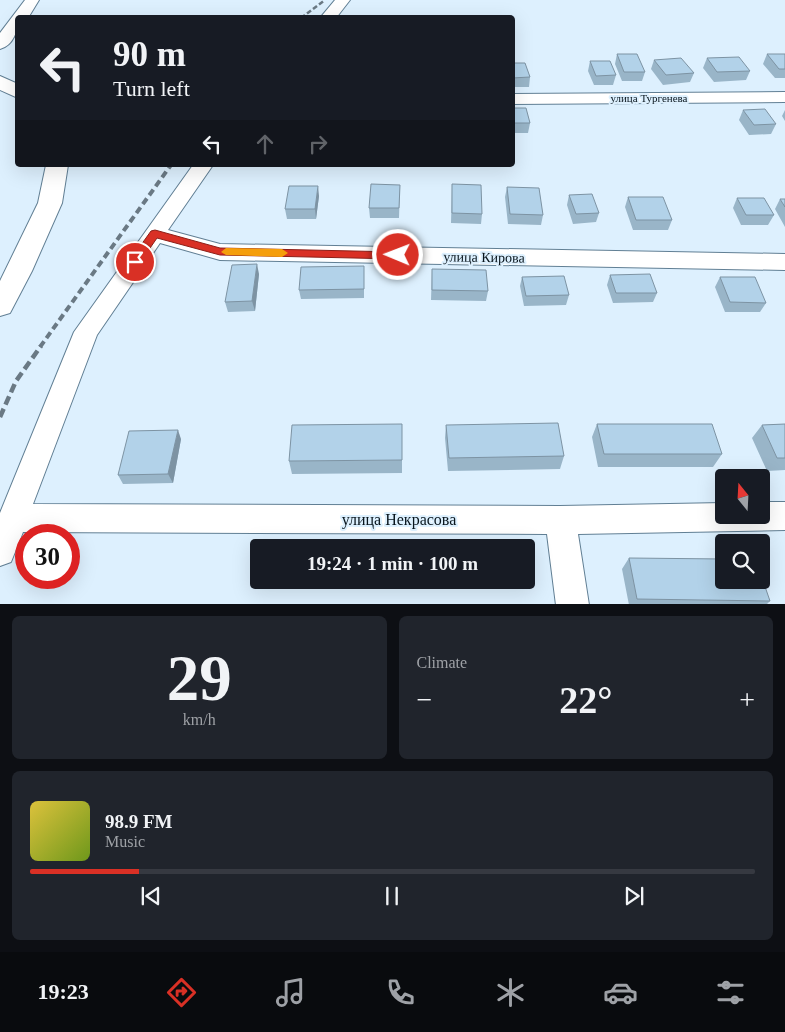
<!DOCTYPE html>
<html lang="en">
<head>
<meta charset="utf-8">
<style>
	:root { --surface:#171b24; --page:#20242c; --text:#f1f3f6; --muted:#9ea1a6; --line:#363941; --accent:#d93025 }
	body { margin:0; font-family:"Times New Roman",serif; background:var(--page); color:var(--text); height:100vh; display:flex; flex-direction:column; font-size:19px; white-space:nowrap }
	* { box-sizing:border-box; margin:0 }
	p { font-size:16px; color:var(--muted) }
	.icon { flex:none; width:28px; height:28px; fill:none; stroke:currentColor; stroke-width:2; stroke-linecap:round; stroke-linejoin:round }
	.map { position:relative; height:604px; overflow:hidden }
	.side { display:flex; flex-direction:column; gap:12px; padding:12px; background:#0d0f14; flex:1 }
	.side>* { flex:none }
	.guide { position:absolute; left:15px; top:15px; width:500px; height:152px; border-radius:5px; box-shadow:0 5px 20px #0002; background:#171b24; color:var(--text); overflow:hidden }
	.needle { width:32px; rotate:342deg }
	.tools { position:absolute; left:715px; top:469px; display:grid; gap:10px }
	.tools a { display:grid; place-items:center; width:55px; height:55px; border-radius:5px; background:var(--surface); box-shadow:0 5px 20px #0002; font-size:25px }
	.speed { position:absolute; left:15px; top:524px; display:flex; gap:10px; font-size:25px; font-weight:700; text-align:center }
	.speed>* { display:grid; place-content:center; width:65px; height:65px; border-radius:50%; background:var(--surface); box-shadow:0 5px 20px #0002; line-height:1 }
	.speed .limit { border:8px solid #d22; background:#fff; color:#111 }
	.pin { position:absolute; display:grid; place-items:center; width:42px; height:42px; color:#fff; margin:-21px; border:2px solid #fff; border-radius:50%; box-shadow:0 1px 5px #0007 }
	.me { position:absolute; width:55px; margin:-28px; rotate:271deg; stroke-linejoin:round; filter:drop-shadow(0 0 4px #0008) }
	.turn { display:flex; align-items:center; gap:18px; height:105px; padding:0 15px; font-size:22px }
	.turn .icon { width:65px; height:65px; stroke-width:2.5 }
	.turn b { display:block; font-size:35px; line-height:42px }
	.lanes { display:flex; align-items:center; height:48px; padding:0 15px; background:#0003; justify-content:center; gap:25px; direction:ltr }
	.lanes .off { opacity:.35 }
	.big { font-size:38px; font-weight:700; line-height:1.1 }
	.side .card { flex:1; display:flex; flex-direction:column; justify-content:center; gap:8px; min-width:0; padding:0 18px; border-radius:8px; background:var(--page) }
	.side .dial { align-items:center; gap:0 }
	.dial b { font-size:65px; line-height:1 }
	.song { display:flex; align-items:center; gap:15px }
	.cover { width:60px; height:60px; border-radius:8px; background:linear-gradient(135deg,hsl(50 70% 55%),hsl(80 70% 35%)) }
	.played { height:5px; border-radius:2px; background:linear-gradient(90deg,var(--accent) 15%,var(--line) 15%) }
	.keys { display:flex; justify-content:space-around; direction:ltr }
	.heat { display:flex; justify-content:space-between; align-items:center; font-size:28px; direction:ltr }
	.side .tiles { flex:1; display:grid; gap:12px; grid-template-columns:1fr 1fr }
	.card:last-child { grid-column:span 2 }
	.trip { position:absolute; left:250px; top:539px; width:285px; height:50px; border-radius:5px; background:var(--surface); box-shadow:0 5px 20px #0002; font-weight:700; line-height:50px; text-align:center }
	.tabs { display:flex; height:80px; justify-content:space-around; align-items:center; background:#090b0e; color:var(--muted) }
	.tabs .icon { width:35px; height:35px }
	.tabs .on { color:var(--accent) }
	.tabs b { font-size:22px; color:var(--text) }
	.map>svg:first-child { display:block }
</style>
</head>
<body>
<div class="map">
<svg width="785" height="605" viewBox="0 0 785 605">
	<rect width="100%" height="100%" fill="#ddf0fe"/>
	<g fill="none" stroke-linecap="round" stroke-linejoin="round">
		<g stroke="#617f94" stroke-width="2">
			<path id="minor" d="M25 0H39L28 18H18C18 30 14 45 0 49V33Z
				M335 0H350L336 18H320Z
				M785 92V102L512 104V94Z
				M193 165H213L168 230 220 244 785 254V270L220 260 160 243 97 335 33 504 560 506 724 503V515H761V502H785V530L578 534 589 605H556L547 534 23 532 11 562 0 566V513L74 332Z"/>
		</g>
		<g stroke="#617f94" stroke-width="2">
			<path id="tertiary" d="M0 76 18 84V98L0 90Z
				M46 165H68L62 203 32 271 10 313 0 316V281L38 203Z"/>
		</g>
		<use href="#minor" fill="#fff" fill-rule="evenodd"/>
		<use href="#tertiary" fill="#fff" fill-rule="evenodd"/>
		<path stroke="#6a7984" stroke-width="2.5" stroke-dasharray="5 2.5" stroke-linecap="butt" d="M301 18 325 0"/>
		<path stroke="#6a7984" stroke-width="4" stroke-dasharray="7 4" stroke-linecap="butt" d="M40 347 171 165"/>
		<path stroke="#6a7984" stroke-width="4.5" stroke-dasharray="9 4.5" stroke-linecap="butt" d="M0 417 16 381 41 346"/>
	</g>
	<path fill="#99b5c8" d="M617 54 645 72 642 81H622L615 64Z
		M767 54H785V78H775L763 64Z
		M707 58 750 71 746 80 714 82 703 68Z
		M654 60 694 73 690 82 663 85 651 69Z
		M590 61 616 75 613 85H594L588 71Z
		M512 63 530 77 529 87H512Z
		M512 108 530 123 528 133H512Z
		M743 110 776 124 771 134 749 135 739 120Z
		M785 110V121L782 116Z
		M452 184 482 214 481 224 451 223Z
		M400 185 399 218H370L369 208Z
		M507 187 543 215 541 225 508 224 505 197Z
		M569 195 599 213 596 222 573 224 567 205Z
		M319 196 316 219H287L285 209Z
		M628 197 672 220 668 230H633L625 207Z
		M737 198 774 215 768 225H741L733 208Z
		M780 199H785V227L775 209Z
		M364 266V298L301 299 299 290Z
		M432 269 488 291 486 301 431 300Z
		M259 274 255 311 228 312 225 302Z
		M610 275 657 293 653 302 613 303 607 285Z
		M522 277 569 295 566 305 524 306 520 286Z
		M720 277 766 303 760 312H725L715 287Z
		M597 424 722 454 713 467H598L592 437Z
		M785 424V470L767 471 752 438 762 425Z
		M446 425 564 456 560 469 448 471 445 438Z
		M181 439 173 483 123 484 118 475Z
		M402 460V473L292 474 289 461Z
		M629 558 770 601 766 605H629L622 569Z"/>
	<path fill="#7d93a3" d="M318 186 319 196 316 219 315 209Z
		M257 264 259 274 255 311 252 301Z
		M178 430 181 439 173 483 168 474Z"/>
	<path fill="#b2d2e9" stroke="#7d93a3" d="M617 54H637L645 72H624Z
		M767 54H785V69H779Z
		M739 57 750 71 717 72 707 58Z
		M681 58 694 73 666 75 654 60Z
		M590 61H610L616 75 596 76Z
		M512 63H525L530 77 512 78Z
		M512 108H526L530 123H512Z
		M765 109 776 124 754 125 743 110Z
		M371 184 400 185 399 208H369Z
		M452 184 481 185 482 214 452 213Z
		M289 186H318L315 209H285Z
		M507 187 539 188 543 215 510 214Z
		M592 194 599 213 576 214 569 195Z
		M628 197H663L672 220H636Z
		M737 198H764L774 215H746Z
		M780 199H785V207Z
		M257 264 252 301 225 302 232 265Z
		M364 266V289L299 290 301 267Z
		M432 269 486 270 488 291 432 290Z
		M650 274 657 293H616L610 275Z
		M564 276 569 295 526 296 522 277Z
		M720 277H755L766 303 730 302Z
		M558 423 564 456 449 458 446 425Z
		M402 424V460L289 461 292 425Z
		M597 424H712L722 454H604Z
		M785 424V458H777L762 425Z
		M178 430 168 474 118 475 129 431Z
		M629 558 724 559V580H761V575L770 601 637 599Z"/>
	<path fill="#d93025" stroke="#8d1f18" d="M155 230 220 248 398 252 403 255 398 259 220 255 157 238 139 264H131L130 262 131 259 151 231Z"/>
	<path fill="#f59e0b" d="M226 248 282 249 288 253 282 257 226 255 221 252Z"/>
	<g text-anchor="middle" stroke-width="4" stroke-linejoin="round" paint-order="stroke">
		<g font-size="11" fill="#09151d" stroke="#ddf0fe">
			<text x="649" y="102">улица Тургенева</text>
		</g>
		<g font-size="14" fill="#09151d" stroke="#ddf0fe">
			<text transform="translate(484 257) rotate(1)" y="5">улица Кирова</text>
		</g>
		<g font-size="16" fill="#09151d" stroke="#ddf0fe">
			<text x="399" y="525">улица Некрасова</text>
		</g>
	</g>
</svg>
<div class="tools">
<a><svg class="needle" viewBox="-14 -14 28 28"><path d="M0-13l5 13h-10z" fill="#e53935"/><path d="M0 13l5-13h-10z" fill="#9ea1a6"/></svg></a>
<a><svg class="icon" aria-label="search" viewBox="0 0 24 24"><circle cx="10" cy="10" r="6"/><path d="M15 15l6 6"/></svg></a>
</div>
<div class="speed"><div class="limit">30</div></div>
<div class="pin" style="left:135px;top:262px;background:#d93025"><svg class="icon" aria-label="arrive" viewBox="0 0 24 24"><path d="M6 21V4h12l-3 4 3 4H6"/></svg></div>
<svg class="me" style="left:398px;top:255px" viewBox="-20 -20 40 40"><circle r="17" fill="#d93025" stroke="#fff" stroke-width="3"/><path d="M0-11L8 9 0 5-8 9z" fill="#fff"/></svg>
<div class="trip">19:24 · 1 min · 100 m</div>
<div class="guide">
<div class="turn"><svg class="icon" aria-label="left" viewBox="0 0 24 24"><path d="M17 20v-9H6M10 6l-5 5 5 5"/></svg><div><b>90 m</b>Turn left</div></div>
<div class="lanes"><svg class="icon" aria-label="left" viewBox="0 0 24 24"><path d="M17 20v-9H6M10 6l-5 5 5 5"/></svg><svg class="icon off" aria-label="ahead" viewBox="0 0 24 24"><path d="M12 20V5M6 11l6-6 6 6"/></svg><svg class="icon off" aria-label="right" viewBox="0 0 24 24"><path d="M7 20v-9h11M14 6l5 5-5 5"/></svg></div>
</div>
</div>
<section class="side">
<div class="tiles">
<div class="card dial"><b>29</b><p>km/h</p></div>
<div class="card"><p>Climate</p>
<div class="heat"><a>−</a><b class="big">22°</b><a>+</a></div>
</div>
<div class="card">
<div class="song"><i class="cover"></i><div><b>98.9 FM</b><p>Music</p></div></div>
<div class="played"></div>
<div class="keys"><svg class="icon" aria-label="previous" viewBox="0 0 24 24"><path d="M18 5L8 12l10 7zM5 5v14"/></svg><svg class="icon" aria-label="pause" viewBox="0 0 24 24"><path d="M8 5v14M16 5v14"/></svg><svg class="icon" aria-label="next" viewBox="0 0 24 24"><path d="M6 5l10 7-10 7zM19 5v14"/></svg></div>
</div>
</div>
</section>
<nav class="tabs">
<b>19:23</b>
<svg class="icon on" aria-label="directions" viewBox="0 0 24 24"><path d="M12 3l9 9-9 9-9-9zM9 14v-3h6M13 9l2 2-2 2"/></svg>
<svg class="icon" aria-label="music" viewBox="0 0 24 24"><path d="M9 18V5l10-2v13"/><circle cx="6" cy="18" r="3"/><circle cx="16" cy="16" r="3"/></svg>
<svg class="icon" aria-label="phone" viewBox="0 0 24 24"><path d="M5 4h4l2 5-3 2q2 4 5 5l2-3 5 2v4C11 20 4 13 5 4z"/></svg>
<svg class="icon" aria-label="climate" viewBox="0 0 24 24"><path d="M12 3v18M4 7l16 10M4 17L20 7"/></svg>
<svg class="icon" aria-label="car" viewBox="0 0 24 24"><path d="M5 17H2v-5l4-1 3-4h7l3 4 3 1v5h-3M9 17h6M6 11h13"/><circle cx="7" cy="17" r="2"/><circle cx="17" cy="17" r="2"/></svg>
<svg class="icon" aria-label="filters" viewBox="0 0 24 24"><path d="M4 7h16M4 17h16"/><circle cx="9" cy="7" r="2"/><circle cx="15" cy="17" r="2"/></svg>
</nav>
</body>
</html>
